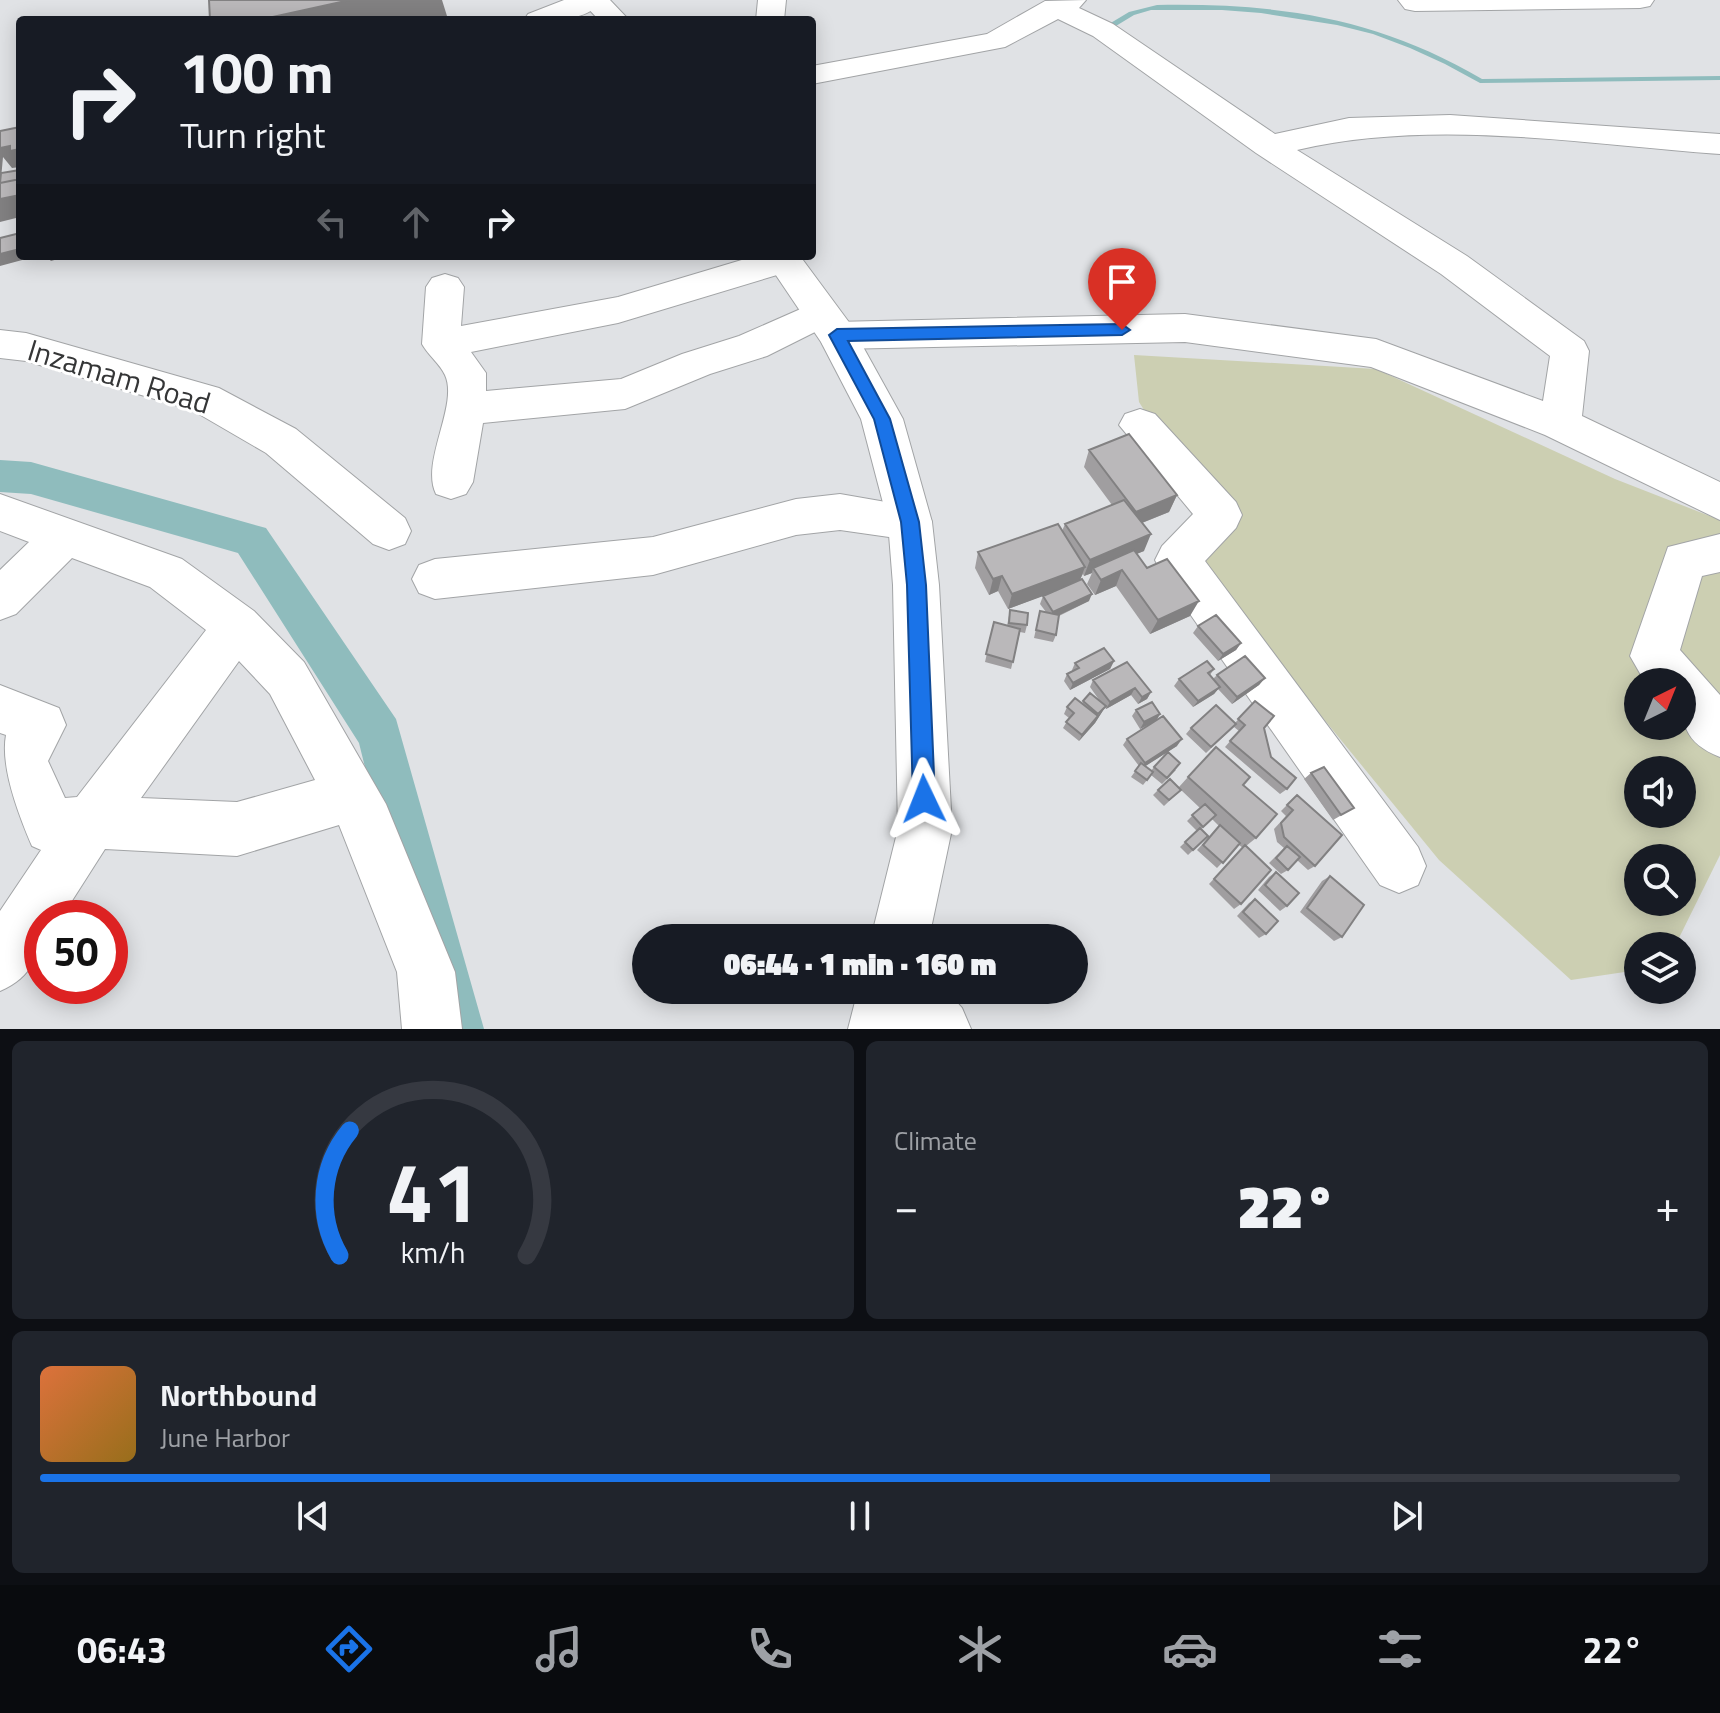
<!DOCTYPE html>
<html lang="en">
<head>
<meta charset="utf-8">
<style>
	:root { --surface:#171b24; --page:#20242c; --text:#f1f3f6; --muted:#9ea1a6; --line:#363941; --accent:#1a73e8 }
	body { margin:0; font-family:"Titillium Web",sans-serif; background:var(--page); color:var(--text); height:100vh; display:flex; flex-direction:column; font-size:30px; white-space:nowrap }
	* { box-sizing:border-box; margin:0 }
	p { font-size:26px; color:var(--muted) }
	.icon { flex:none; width:44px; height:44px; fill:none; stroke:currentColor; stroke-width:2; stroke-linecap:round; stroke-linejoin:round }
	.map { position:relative; height:1029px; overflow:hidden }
	.panel { display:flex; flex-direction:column; gap:12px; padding:12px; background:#0d0f14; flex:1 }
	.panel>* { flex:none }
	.banner { position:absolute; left:16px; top:16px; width:800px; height:244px; border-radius:8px; box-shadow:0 4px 20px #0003; background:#171b24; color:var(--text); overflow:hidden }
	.needle { width:52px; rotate:43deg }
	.buttons { position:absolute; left:1624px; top:668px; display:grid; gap:16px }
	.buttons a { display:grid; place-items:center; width:72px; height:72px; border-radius:50%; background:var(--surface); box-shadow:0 4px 20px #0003; font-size:40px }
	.speed { position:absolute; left:24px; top:900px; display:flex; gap:16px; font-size:40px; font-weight:700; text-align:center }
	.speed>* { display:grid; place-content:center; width:104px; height:104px; border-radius:50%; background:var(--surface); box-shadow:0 4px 20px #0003; line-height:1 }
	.speed .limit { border:12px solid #d22; background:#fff; color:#111 }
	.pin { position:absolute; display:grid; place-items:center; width:68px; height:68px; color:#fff; margin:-82px -34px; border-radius:50% 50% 50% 0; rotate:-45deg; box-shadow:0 0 8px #0007 }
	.pin .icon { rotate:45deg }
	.me { position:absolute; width:88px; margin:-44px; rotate:358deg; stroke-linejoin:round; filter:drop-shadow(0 0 6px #0008) }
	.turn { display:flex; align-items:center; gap:28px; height:168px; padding:0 32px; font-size:36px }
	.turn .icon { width:104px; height:104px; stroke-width:2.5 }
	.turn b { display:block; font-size:56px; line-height:68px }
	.lanes { display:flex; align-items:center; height:76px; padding:0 32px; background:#0003; justify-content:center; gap:40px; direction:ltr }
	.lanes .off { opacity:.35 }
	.big { font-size:60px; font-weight:800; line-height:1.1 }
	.panel .widget { flex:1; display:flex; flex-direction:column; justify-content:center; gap:12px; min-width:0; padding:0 28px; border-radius:12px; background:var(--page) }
	.panel .dial { align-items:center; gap:0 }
	.dial svg { height:208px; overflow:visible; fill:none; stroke:var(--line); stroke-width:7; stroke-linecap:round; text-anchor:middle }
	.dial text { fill:var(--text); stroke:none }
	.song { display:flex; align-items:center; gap:24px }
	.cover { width:96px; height:96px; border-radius:12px; background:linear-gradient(135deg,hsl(20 70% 55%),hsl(40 70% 35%)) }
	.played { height:8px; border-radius:4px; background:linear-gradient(90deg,var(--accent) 75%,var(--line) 75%) }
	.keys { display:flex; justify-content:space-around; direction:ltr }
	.heat { display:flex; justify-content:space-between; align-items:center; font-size:44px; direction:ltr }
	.panel .tiles { flex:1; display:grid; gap:12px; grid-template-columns:1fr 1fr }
	.widget:last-child { grid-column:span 2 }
	.trip { position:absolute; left:632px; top:924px; width:456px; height:80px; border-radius:40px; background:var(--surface); box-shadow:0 4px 20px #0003; font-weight:800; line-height:80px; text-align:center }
	.tabs { display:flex; height:128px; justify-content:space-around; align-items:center; background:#090b0e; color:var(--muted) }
	.tabs .icon { width:56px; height:56px }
	.tabs .active { color:var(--accent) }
	.tabs b { font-size:36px; color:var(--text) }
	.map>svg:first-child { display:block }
</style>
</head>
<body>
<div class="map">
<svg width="1720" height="1029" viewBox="0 0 1720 1029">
	<rect width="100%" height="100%" fill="#e0e2e5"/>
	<path fill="#cccfb2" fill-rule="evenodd" d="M1134 355 1376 369 1615 479 1720 520V855L1675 946H1638V970L1571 980 1439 860 1198 565 1242 517 1156 429 1139 402ZM1638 682H1682V726H1638ZM1638 770H1682V814H1638ZM1638 858H1682V902H1638Z"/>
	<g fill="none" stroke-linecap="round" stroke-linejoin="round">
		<path fill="#8fbcbd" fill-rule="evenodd" d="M1157 5C1277 3 1377 17 1482 79L1720 76V80L1480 83 1445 64 1410 48 1373 34 1337 25 1261 13 1222 10H1151L1134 15 1106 32 1099 30 1129 12Z"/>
		<path fill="#8fbcbd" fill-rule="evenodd" d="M0 460 31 462 266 528 396 719 484 1029H430L359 743 238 553 31 494 0 492Z"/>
		<g stroke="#a2a4a6" stroke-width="2">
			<path id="minor" d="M564 0H603C587 23 548 20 524 20L528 14Z
				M758 0H786L784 20H756Z
				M1086 0 1079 8 1113 24 1275 134 1349 118 1450 115 1720 134V154C1581 144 1434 118 1297 150L1467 256 1584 341 1589 351 1582 416 1720 482V520L1545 435 1371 367 1185 342 837 349 823 345 818 335 821 329 767 356 710 374 625 409 483 423 473 482 466 494 451 499 436 494C420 462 459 405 445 375 440 364 428 355 422 344L426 287 432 278 445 274 458 278 464 287 461 326 618 297 755 256H800L802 260 797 269 618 323 471 352 486 373V391L621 379 682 354 739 336 821 300 834 303 840 313 835 322 1185 314 1376 339 1543 401 1550 356 1441 274 1256 153 1093 36 1058 19 1005 47 812 84V66L987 34 1045 1Z
				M1398 0H1654L1650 6 1640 8 1415 11 1405 9Z
				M0 330 26 333 219 388 296 429 405 518 411 531 405 544 389 550 373 544 266 453 192 410 26 361 0 358Z
				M1140 409 1155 414 1236 502 1242 515 1236 528 1205 561 1418 847 1426 866 1418 885 1399 893 1380 885 1162 574 1155 560 1162 546 1193 514 1119 425 1125 414Z
				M0 494 182 559 254 611 304 662 386 804 455 972 462 1029H402L397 972 339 825 237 856 105 849 61 918H42C42 952 33 977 0 991V911L41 850 32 846C19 816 0 767 6 735L0 733V685L59 708 66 725 48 761 65 798 77 797 206 630 150 587 72 558 16 614 0 620V570L29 542 0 531ZM239 661 270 694 315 780 237 802 141 798Z
				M840 494 926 509 932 522 926 535 910 540 840 530 796 535 653 575 435 599 419 593 412 579 419 565 435 559 653 537 796 499Z
				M1720 534V572L1702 576 1680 650 1720 695V757C1680 741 1682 720 1682 682H1645L1630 656 1668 547Z
				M878 990H946L962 1008 971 1029H902L886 1011Z"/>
		</g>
		<g stroke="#a2a4a6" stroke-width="2">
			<path id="major" d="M580 0H610L629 20H599Z
				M763 256H800L851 325 903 419 932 522 939 585 952 829 929 938H871L898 829 893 585 888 522 861 419 821 342Z
				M858 990H916L908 1029H848Z"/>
		</g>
		<use href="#minor" fill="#fff" fill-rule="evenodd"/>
		<use href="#major" fill="#fff" fill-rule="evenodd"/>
	</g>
	<path fill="#a09ea0" d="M1089 450 1177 495 1169 512 1142 523 1144 551 1136 554 1147 568 1190 616 1150 634 1116 586 1095 595 1087 584 1092 573 1084 576 1083 574 1080 579 1089 601 1059 616 1056 635 1053 642 1034 638 1040 611 1046 612 1040 604 1043 596 1047 594 1008 609 998 591 989 595 975 568 978 552 1062 531 1065 524 1112 505 1084 467Z
		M1010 610 1027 625 1025 633 1020 632 1011 669 985 662 994 622 1007 626Z
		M1198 626 1241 643 1236 650 1218 661 1193 633Z
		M1114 661 1110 669 1070 690 1064 681 1067 674 1073 672 1072 670 1075 663Z
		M1214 669 1210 675 1213 679 1217 675 1265 678 1259 685 1232 704 1218 689 1214 694 1193 707 1174 686 1179 679Z
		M1093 680 1151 692 1147 699 1138 704 1131 695 1106 709 1105 707 1095 723 1079 741 1063 728 1069 718 1064 714 1067 707 1082 704 1083 701 1102 704 1090 687Z
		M1255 701 1264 728 1271 757 1287 789 1280 794 1225 747 1239 731 1234 727 1206 753 1186 734 1191 728 1235 723Z
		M1136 710 1160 714 1157 719 1177 746 1145 766 1151 771 1154 767 1176 770 1162 784 1151 775 1143 785 1131 777 1139 766 1123 745 1127 739 1149 724 1140 729 1132 716Z
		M1311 773 1354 808 1333 820 1304 779Z
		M1188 777 1243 785 1256 838 1246 846 1241 904 1234 909 1209 884 1243 848 1239 845 1217 868 1197 850 1219 826 1212 819 1201 829 1208 836 1188 855 1180 847 1197 831 1187 821 1200 808 1181 790 1164 806 1153 795 1158 790 1179 787Z
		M1297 795 1315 866 1308 870 1297 860 1288 870 1281 874 1269 863 1284 848 1277 842 1274 829 1286 816 1281 811Z
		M1276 872 1287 906 1280 911 1258 890 1269 877Z
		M1330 876 1342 937 1334 941 1300 912 1322 881Z
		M1255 899 1266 934 1259 938 1237 916 1249 903Z"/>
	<path fill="#828182" d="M350 0H442L447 16 428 20H259Z
		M10 146 20 149V167L12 168 3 157 0 190V147Z
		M20 195V217L0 222V199Z
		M20 249V256H37L0 266V254Z
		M46 256H68L51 261Z
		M1177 495 1169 512 1129 528 1136 512Z
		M1151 534 1144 551 1095 571 1093 568 1092 573 1084 576 1090 560Z
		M1085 567 1079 583 1008 609 1012 594Z
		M1122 570 1116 586 1095 595 1101 580Z
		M1002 576 998 591 989 595 993 579Z
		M1092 594 1089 601 1051 619 1053 612Z
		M1199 601 1190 616 1150 634 1158 620Z
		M1241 643 1236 650 1218 661 1223 654Z
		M1114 661 1110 669 1070 690 1073 683Z
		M1265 678 1259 685 1232 704 1237 697Z
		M1220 687 1214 694 1193 707 1198 701Z
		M1135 688 1131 695 1106 709 1110 702Z
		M1151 692 1147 699 1138 704 1142 697Z
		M1106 706 1095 723 1079 741 1082 735Z
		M1160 714 1156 721 1140 729 1144 722Z
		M1182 739 1177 746 1141 769 1145 763Z"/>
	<path fill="#bab8ba" stroke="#828182" stroke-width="2" d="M209 0H350L259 20H210Z
		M20 127V149L10 151V146L0 148V131Z
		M20 170V179L0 183 1 173Z
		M20 179V195L0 199V183Z
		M20 233V249L0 254V238Z
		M1129 434 1177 495 1136 512 1089 450Z
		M1124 500 1151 534 1090 560 1065 524Z
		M1058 524 1085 567 1012 594 1002 576 993 579 978 552Z
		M1134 550 1147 568 1167 559 1199 601 1158 620 1122 570 1101 580 1093 568Z
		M1082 579 1092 594 1053 612 1043 596Z
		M1010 610 1028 613 1027 625 1009 623Z
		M1040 611 1059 615 1056 635 1036 630Z
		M1216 615 1241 643 1223 654 1198 626Z
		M994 622 1020 629 1013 662 986 654Z
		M1104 648 1114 661 1073 683 1067 674 1079 668 1075 663Z
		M1245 656 1265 678 1237 697 1217 675Z
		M1207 661 1214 669 1208 673 1220 687 1198 701 1179 679Z
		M1127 662 1151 692 1142 697 1135 688 1110 702 1093 680Z
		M1090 693 1106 706 1098 714 1083 701Z
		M1075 698 1098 716 1082 735 1066 722 1074 713 1067 707Z
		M1255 701 1274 716 1264 728 1271 757 1296 778 1287 789 1230 741 1245 725 1238 719Z
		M1152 702 1160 714 1144 722 1136 710Z
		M1216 705 1236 724 1211 747 1191 728Z
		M1163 716 1182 739 1145 763 1127 739Z
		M1216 747 1250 777 1243 785 1277 814 1256 838 1188 777Z
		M1168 752 1180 763 1167 778 1154 767Z
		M1141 763 1153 772 1147 780 1135 771Z
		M1324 767 1354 808 1341 815 1311 773Z
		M1170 779 1181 790 1169 800 1158 790Z
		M1297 795 1342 835 1315 866 1284 837 1281 823 1293 810 1287 805Z
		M1205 804 1216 815 1203 827 1192 815Z
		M1220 825 1240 843 1223 863 1203 845Z
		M1200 828 1208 836 1193 850 1185 842Z
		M1245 845 1271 870 1241 904 1214 879Z
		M1287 846 1300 857 1288 870 1276 858Z
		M1276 872 1299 893 1287 906 1265 885Z
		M1330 876 1364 905 1342 937 1307 908Z
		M1255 899 1278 921 1266 934 1243 912Z"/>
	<path fill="#1a73e8" stroke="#114b97" stroke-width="2" d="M1122 324 1130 330 1122 335 848 341 890 419 919 522 926 585 935 799 932 806 924 810 916 806 913 799 907 585 901 522 874 419 829 335 837 329Z"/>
	<g text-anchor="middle" stroke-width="6" stroke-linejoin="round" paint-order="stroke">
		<g font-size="30" fill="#353637" stroke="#fff">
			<text transform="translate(119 377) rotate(17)" y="10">Inzamam Road</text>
		</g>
	</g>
</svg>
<div class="buttons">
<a><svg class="needle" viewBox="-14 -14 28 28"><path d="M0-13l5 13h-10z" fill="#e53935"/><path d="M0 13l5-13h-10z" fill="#9ea1a6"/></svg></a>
<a><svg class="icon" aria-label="sound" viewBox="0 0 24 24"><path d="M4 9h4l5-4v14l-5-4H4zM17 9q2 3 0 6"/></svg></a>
<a><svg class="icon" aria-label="search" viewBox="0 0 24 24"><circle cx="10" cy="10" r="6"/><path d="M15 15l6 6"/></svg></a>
<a><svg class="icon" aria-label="layers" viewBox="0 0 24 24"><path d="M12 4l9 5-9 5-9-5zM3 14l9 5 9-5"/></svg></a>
</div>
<div class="speed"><div class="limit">50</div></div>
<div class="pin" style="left:1122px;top:330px;background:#d93025"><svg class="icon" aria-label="arrive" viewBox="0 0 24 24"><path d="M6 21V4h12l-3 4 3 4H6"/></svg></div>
<svg class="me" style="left:924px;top:799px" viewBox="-20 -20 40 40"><path d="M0-17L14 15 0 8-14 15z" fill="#1a73e8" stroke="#fff" stroke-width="4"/></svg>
<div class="trip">06:44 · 1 min · 160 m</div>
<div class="banner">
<div class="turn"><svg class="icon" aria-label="right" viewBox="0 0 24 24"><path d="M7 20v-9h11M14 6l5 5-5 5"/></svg><div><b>100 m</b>Turn right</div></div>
<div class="lanes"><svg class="icon off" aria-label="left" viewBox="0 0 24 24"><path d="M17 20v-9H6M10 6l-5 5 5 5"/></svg><svg class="icon off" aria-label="ahead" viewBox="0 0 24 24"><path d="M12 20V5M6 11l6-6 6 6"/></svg><svg class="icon" aria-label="right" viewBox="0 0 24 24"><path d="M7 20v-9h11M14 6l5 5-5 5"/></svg></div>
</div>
</div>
<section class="panel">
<div class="tiles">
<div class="widget dial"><svg viewBox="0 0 100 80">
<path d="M14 69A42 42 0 1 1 86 69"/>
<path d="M14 69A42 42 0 0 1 18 21" stroke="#1a73e8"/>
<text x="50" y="56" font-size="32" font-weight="700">41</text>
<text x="50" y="72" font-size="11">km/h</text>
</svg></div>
<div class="widget"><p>Climate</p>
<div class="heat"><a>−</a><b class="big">22°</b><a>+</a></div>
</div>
<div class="widget">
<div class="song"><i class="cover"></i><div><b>Northbound</b><p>June Harbor</p></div></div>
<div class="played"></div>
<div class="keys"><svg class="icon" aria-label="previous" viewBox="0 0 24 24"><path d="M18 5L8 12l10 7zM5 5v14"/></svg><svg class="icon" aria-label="pause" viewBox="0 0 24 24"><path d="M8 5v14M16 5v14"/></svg><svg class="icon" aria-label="next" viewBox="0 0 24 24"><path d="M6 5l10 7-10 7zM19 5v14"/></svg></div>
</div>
</div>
</section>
<nav class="tabs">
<b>06:43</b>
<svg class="icon active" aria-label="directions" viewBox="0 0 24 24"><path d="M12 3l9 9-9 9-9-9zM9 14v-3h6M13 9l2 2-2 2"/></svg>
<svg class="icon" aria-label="music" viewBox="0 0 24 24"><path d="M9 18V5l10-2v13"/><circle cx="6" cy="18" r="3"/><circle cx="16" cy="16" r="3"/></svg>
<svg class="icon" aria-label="phone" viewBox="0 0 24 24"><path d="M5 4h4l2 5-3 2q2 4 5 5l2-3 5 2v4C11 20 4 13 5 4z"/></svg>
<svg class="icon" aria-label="climate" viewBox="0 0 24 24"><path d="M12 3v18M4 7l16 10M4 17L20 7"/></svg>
<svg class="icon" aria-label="car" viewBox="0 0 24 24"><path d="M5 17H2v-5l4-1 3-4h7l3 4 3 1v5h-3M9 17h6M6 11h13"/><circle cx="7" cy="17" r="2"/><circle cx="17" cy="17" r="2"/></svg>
<svg class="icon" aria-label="filters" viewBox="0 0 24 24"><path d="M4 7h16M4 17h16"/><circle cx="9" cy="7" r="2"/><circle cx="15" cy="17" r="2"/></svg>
<b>22°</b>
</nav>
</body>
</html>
